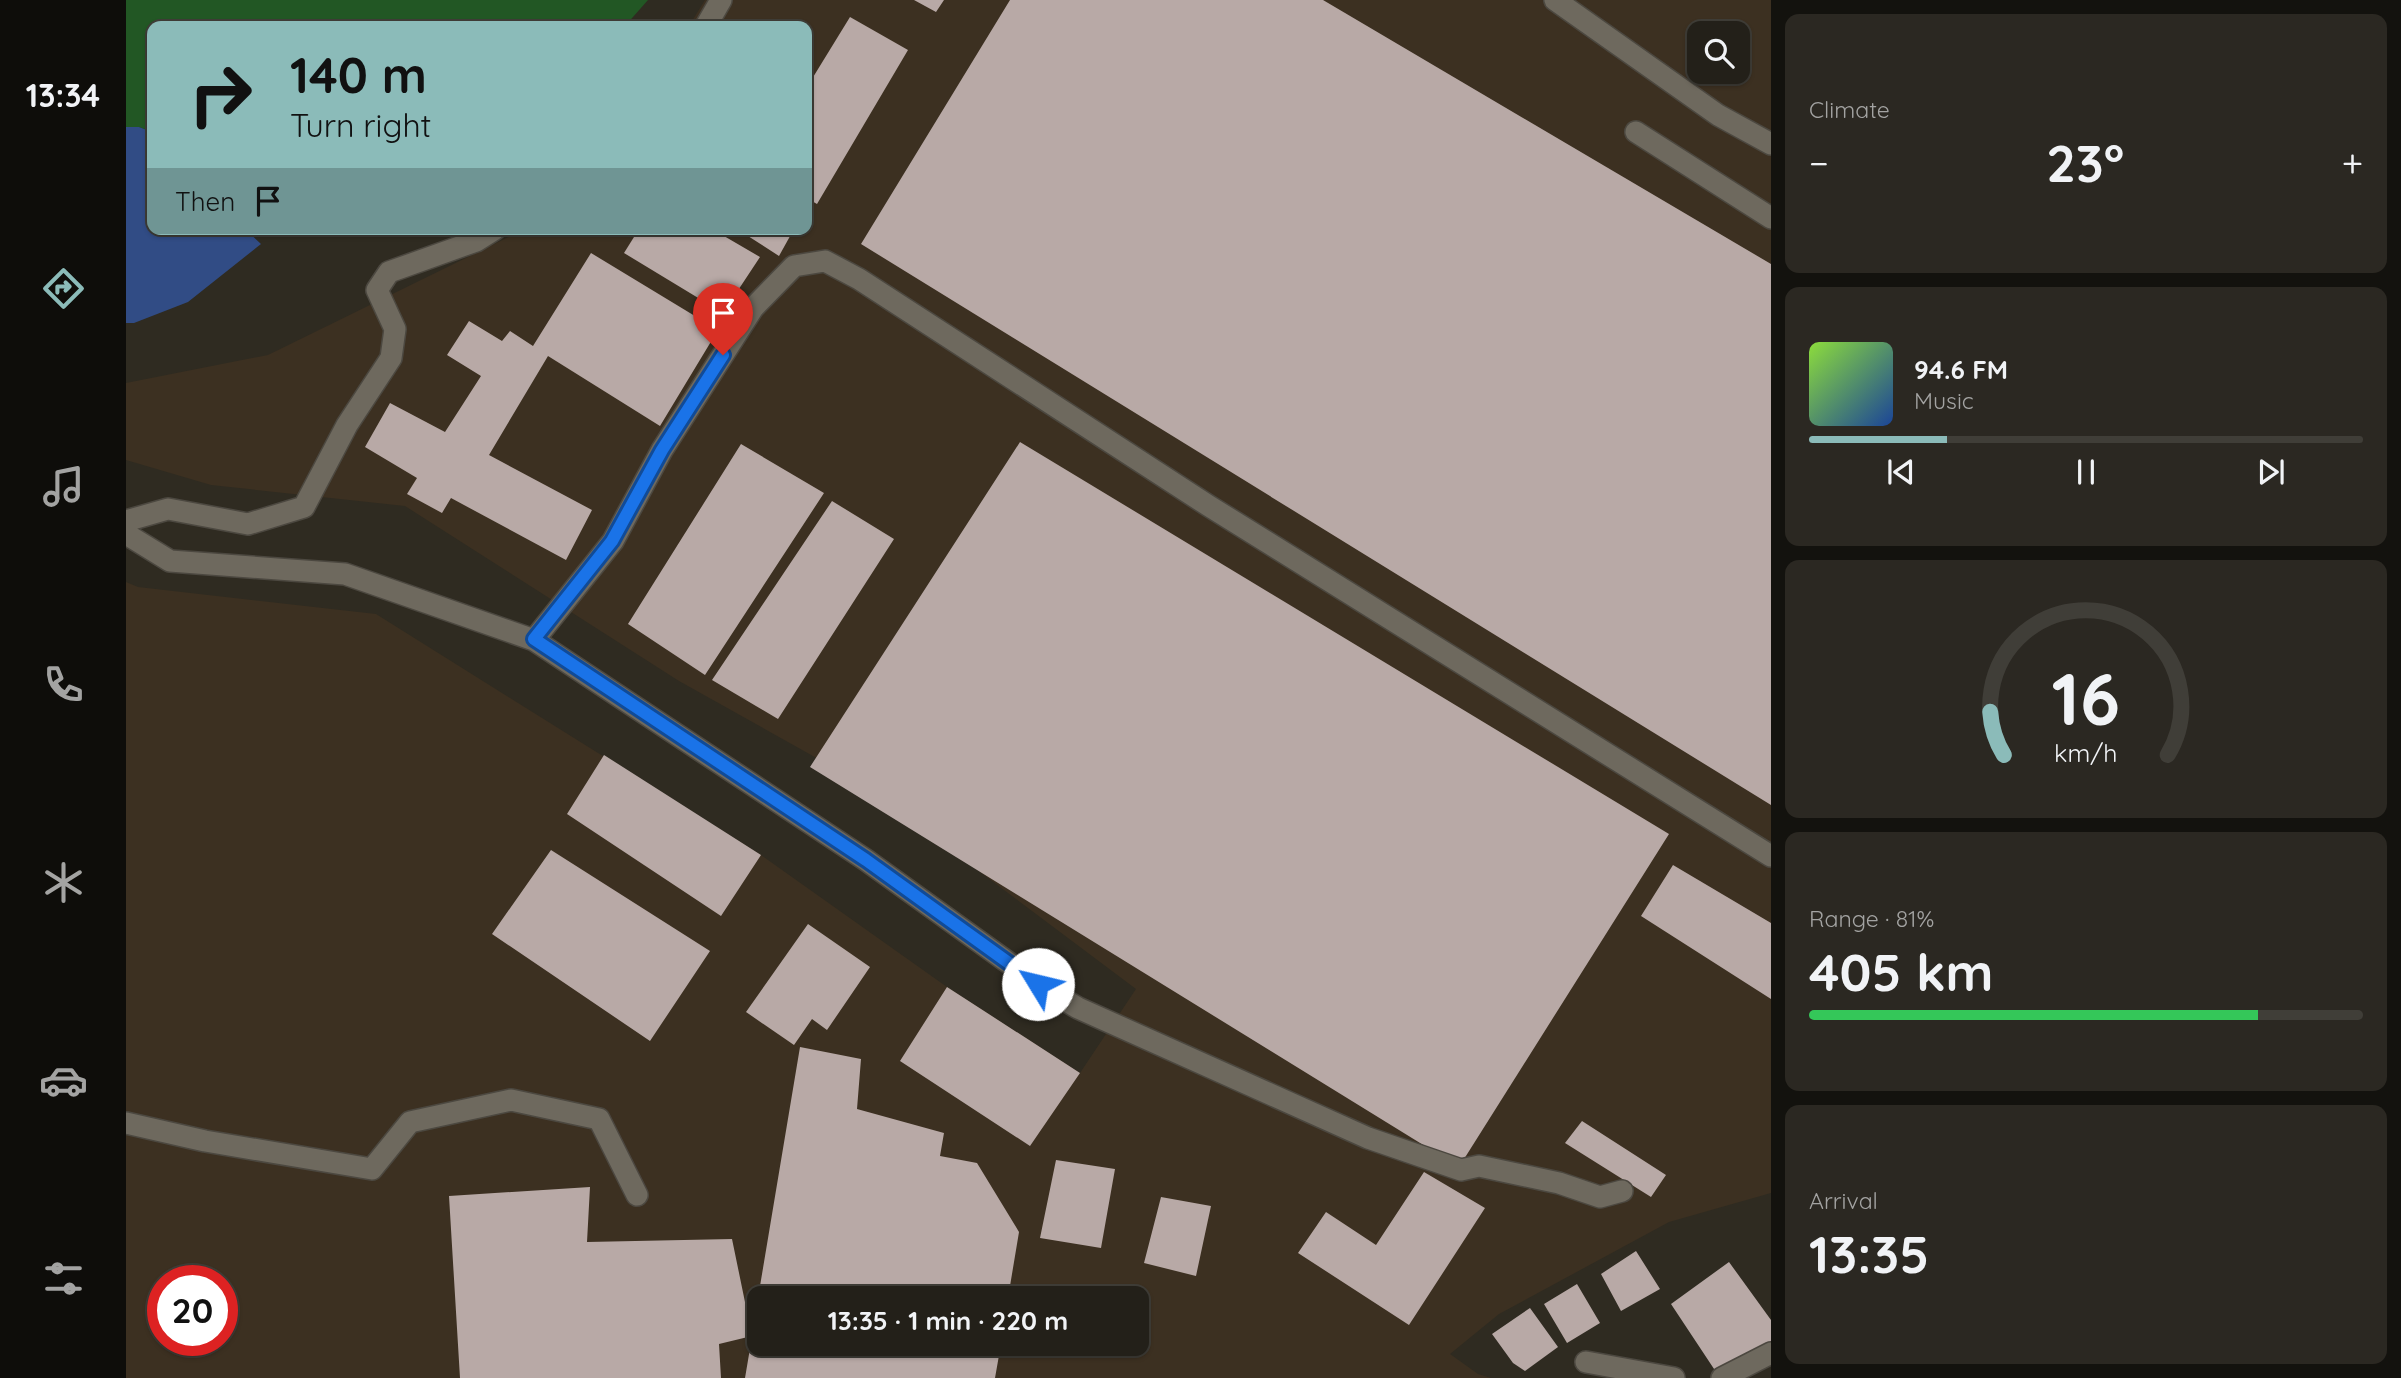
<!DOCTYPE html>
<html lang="en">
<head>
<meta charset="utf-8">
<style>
	:root { --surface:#232019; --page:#2b2822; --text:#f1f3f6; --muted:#a3a3a2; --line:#403e38; --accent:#8bbbb9 }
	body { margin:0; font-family:Quicksand,sans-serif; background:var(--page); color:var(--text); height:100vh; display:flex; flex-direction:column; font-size:26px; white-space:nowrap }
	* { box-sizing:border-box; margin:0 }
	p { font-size:23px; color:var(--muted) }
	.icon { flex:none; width:38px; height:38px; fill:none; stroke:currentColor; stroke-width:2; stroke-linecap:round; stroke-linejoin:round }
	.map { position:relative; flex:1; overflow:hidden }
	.drawer { display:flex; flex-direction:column; gap:14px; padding:14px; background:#13120e; width:630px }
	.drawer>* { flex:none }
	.guide { position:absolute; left:21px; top:21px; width:665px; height:214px; border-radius:14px; box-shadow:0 2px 5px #0004,0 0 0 2px var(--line); background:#8bbbb9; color:#111; overflow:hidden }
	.controls { position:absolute; left:1561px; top:21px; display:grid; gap:14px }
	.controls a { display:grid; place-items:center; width:63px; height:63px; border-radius:14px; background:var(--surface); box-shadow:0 2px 5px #0004,0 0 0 2px var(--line); font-size:35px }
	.speed { position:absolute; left:21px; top:1265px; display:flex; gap:14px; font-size:35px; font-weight:700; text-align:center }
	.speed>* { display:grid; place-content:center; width:91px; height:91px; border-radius:50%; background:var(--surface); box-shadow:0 2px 5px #0004,0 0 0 2px var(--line); line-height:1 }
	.speed .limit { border:10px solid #d22; background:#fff; color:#111 }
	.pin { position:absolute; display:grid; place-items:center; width:60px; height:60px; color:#fff; margin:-72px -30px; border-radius:50% 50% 50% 0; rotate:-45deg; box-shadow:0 0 7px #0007 }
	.pin .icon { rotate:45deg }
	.me { position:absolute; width:77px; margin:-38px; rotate:306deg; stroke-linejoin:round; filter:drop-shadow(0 0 5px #0008) }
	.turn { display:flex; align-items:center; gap:24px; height:147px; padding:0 28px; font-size:32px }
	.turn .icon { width:91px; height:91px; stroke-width:2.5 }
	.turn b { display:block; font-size:49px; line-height:60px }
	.then { display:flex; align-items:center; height:66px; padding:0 28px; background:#0003; gap:14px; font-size:26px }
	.big { font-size:52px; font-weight:800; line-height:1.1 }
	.drawer .card { flex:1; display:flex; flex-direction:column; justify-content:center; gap:10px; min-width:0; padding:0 24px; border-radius:14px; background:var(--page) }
	.drawer .dial { align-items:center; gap:0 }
	.dial svg { height:182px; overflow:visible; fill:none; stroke:var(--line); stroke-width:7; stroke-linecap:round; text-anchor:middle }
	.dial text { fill:var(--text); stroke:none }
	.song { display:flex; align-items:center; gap:21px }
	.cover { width:84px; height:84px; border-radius:10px; background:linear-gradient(135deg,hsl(90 70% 55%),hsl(220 70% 35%)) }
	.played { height:7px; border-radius:4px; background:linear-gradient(90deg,var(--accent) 25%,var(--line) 25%) }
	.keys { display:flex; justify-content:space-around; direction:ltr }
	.heat { display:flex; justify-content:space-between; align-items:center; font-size:38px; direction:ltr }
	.charge { height:10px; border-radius:5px; background:linear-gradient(90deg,#34c759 81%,var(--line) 0) }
	.trip { position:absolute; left:621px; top:1286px; width:402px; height:70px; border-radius:14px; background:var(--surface); box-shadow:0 2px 5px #0004,0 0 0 2px var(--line); font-weight:800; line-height:70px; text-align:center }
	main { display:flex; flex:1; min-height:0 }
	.dock { display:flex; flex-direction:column; width:126px; justify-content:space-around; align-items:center; background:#0e0d0a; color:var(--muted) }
	.dock .icon { width:49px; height:49px }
	.dock .on { color:var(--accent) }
	.dock b { font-size:32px; color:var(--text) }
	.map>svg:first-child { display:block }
</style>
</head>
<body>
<main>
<nav class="dock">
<b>13:34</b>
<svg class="icon on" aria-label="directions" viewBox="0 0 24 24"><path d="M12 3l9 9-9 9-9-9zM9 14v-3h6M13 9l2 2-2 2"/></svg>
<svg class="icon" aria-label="music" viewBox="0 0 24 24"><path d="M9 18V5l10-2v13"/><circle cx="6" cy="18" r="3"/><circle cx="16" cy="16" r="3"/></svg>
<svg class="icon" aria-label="phone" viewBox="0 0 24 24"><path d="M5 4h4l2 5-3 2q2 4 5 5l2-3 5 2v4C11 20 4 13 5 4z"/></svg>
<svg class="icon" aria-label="climate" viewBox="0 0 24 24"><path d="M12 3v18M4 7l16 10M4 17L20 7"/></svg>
<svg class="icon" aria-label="car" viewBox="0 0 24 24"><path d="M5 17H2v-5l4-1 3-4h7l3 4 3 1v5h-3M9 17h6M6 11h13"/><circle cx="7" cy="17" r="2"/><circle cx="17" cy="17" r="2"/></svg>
<svg class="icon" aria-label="filters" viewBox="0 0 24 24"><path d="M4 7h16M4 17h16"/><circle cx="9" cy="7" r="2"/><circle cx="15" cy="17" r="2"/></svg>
</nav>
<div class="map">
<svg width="1645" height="1378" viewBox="0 0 1645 1378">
	<rect width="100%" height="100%" fill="#2f2b21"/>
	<path fill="#3c3021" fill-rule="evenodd" d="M579 0H1645V1193L1543 1222 1373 1314 1324 1354 1352 1374 1365 1378H0V582L12 587 250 614 635 855 821 987 954 1073 1010 989 737 784 553 681 279 506 85 485 0 460V383L142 355 399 229H681V26H563ZM1573 33H1612V72H1573ZM37 1281H96V1340H37ZM634 1298H1012V1344H634Z"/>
	<path fill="#225724" d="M0 0H522L499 26H26V132L13 127H0Z"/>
	<path fill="#314c85" d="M0 127H13L26 132V229H119L135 244 62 302 8 323H0Z"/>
	<path fill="#b8a9a6" d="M788 0H818L810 12Z
		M884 0H1197L1645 264V805L735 244Z
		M724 17 782 50 691 204 684 200 681 207V87Z
		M513 229H586L634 257 597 313 498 253Z
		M611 229H668L653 256Z
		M465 253 592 330 534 426 422 356 363 455 466 510 440 560 325 498 316 513 281 494 291 478 239 447 264 403 319 432 355 376 321 355 343 321 376 341 384 331 407 346Z
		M894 442 1543 834 1333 1167 684 767Z
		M615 444 698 493 579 675 502 624Z
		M706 501 768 539 652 719 586 680Z
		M478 755 635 855 595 916 441 814Z
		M425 850 584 951 524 1041 366 934Z
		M1547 865 1645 923V999L1515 916Z
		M682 924 744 967 701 1030 686 1019 668 1045 620 1012Z
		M821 987 954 1073 904 1146 774 1061Z
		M674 1047 735 1059 731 1109 818 1133 814 1156 851 1163 893 1232 882 1298H632Z
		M1456 1121 1540 1175 1525 1197 1439 1143Z
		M930 1160 989 1169 975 1248 914 1238Z
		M1298 1172 1359 1208 1283 1325 1172 1253 1200 1212 1250 1245Z
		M464 1187 461 1242 606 1239 626 1336 593 1344 595 1378H334L323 1196Z
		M1035 1197 1085 1206 1070 1276 1018 1263Z
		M1510 1251 1534 1289 1495 1311 1475 1274Z
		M1603 1262 1645 1320V1346L1594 1378 1545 1304Z
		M1451 1284 1474 1323 1441 1343 1418 1304Z
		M632 1301 634 1344H875L869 1378H619Z
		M1404 1308 1432 1347 1399 1371 1387 1363 1366 1334Z"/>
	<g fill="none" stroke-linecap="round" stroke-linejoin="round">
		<g stroke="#4c4840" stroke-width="24">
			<path id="minor" d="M1429 0 1592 115 1645 144
				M580 26 595 0
				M1510 132 1645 218
				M0 521 42 509 122 524 178 507 221 425 265 358 269 329 251 290 263 272 350 241 369 229
				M0 534 44 561 219 574 408 640 740 860 912 984 952 1008 1242 1138 1335 1170 1353 1166 1433 1183 1474 1197 1496 1191
				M408 640 487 541 536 450 627 308 668 266 699 261 733 279 1083 506 1645 856
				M0 1123 79 1141 246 1169 284 1122 385 1100 473 1119 511 1195
				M1460 1362 1548 1378
				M1596 1378 1645 1353"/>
		</g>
		<use href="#minor" stroke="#6e695e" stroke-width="21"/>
	</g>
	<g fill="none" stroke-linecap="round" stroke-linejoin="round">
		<g stroke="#114b97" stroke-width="18">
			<path id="route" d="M597 355 536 450 486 541 408 639 740 860 912 984"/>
		</g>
		<use href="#route" stroke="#1a73e8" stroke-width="12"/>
	</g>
</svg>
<div class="controls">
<a><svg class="icon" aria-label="search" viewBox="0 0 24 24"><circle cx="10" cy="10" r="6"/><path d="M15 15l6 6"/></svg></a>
</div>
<div class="speed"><div class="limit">20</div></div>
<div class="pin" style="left:597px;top:355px;background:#d93025"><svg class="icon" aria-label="arrive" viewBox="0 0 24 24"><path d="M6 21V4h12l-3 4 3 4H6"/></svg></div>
<svg class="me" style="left:912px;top:984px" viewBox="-20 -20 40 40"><circle r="19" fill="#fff"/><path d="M0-13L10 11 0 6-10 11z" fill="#1a73e8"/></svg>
<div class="trip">13:35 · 1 min · 220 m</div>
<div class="guide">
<div class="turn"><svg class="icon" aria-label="right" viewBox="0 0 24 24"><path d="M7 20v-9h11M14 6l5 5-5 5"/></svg><div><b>140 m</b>Turn right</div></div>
<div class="then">Then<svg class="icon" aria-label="arrive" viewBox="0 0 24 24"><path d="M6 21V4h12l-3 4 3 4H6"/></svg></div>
</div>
</div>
<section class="drawer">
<div class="card"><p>Climate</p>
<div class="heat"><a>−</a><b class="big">23°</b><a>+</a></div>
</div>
<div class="card">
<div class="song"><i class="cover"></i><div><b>94.6 FM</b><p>Music</p></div></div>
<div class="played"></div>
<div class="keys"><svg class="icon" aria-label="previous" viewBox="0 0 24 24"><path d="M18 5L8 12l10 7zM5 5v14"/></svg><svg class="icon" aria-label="pause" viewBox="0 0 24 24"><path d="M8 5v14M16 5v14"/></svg><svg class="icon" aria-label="next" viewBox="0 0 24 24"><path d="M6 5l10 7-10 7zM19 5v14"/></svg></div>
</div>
<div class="card dial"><svg viewBox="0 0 100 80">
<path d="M14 69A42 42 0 1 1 86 69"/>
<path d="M14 69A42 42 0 0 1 8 50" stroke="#8bbbb9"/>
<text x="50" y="56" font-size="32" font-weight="700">16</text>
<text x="50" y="72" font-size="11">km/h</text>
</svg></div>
<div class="card"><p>Range · 81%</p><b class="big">405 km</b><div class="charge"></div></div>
<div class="card"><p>Arrival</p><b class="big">13:35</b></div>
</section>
</main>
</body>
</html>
